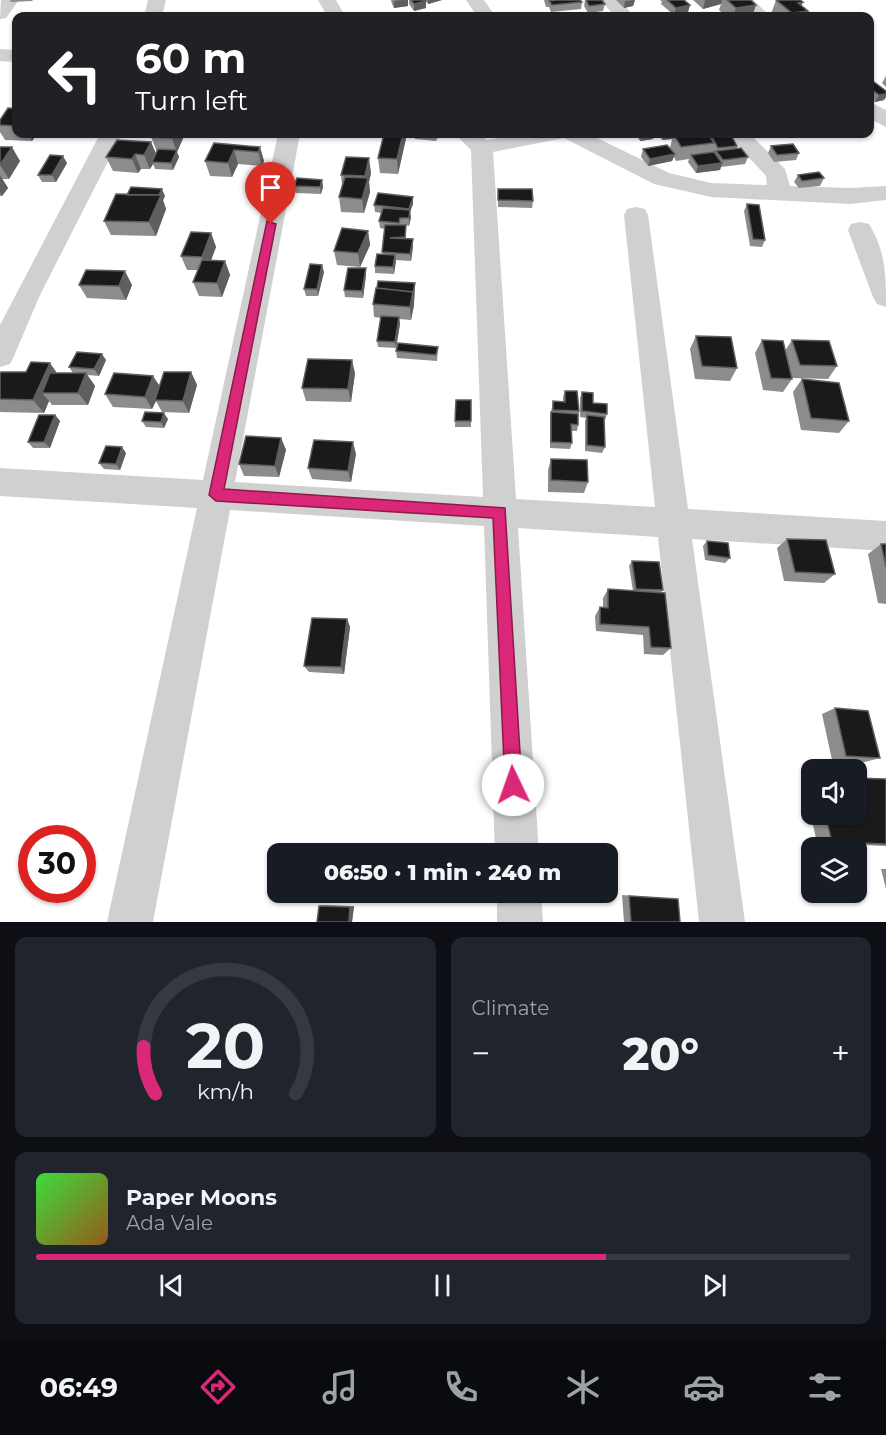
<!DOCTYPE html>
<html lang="en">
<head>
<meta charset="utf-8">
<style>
	:root { --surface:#171b24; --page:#20242c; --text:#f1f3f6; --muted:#9ea1a6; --line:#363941; --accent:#db2777 }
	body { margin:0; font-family:Montserrat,sans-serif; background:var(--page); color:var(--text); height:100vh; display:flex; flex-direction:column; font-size:22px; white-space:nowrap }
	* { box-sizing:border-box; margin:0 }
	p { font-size:20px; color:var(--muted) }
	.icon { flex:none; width:33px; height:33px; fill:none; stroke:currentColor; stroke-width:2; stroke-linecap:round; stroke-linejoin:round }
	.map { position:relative; height:922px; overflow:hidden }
	.side { display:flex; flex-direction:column; gap:15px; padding:15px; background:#0d0f14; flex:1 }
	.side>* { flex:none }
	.guide { position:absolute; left:12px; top:12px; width:862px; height:126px; border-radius:12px; box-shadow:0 2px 4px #0004; background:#202124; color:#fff; overflow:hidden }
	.buttons { position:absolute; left:801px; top:759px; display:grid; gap:12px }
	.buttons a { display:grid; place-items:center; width:66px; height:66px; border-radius:12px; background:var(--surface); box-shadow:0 2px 4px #0004; font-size:30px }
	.speed { position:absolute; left:18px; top:825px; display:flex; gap:12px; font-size:30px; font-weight:700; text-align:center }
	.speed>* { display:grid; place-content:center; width:78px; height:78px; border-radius:50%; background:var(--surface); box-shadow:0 2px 4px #0004; line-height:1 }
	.speed .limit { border:9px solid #d22; background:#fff; color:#111 }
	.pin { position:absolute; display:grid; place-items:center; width:51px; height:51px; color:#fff; margin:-62px -26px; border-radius:50% 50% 50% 0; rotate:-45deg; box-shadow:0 0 6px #0007 }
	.pin .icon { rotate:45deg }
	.me { position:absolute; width:66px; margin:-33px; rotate:357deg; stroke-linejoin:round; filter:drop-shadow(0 0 4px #0008) }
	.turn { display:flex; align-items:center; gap:21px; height:126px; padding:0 24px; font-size:27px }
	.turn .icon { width:78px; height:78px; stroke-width:2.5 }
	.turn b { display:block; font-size:42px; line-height:51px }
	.big { font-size:45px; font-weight:800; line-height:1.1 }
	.side .widget { flex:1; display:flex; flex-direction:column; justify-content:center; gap:9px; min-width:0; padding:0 21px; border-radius:12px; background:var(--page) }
	.side .dial { align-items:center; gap:0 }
	.dial svg { height:156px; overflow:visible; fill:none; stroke:var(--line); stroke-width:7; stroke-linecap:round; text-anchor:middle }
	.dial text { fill:var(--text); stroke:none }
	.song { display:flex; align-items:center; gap:18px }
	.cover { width:72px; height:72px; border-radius:9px; background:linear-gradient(135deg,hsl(120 70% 55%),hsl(30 70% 35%)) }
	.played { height:6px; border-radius:3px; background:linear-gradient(90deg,var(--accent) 70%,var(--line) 70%) }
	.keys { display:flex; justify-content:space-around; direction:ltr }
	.heat { display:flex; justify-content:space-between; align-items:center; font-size:33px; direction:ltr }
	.side .tiles { flex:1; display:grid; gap:15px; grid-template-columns:1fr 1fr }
	.widget:last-child { grid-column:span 2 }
	.trip { position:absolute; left:267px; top:843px; width:351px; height:60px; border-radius:12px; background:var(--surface); box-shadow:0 2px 4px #0004; font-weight:800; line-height:60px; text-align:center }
	.tabs { display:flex; height:96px; justify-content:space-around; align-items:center; background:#090b0e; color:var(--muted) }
	.tabs .icon { width:42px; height:42px }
	.tabs .on { color:var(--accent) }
	.tabs b { font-size:27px; color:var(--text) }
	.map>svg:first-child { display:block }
</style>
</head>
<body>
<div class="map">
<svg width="886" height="922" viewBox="0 0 886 922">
	<rect width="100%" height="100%" fill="#fff"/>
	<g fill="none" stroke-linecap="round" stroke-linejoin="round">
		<path fill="#d0d0d0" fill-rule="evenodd" d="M1 0H19L6 18 0 19Z
			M148 0H166L162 16H144Z
			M318 0H336L345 16H327Z
			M466 0H484L495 16H477Z
			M600 0H619L634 16H615Z
			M733 0H753L770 16H751Z
			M0 49 16 50V62L0 61Z
			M870 102 886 110V127L870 119Z
			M100 134H122L40 295 14 356 10 364 0 367V325Z
			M278 134H300L235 482 483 497 471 150 455 134H479L487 140 524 134H589L669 173 711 183 767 185 766 176 727 134H750L785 169 790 186 850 188 886 186V200L850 204 711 197 654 184 564 138 493 152 516 499 655 507 624 215 627 209 636 207 645 209 648 215 688 509 886 521V551L692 539 745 922H699L658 537 518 528 539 854H495L484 526 230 510 153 922H107L197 508 0 496V468L203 480Z
			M860 222 869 224C886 252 886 275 886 307L877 304 873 297 848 230 851 224Z
			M497 892H541L543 922H497Z"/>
	</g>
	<path fill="#8c8c8c" d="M10 0H33L32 1 11 2Z
		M391 0H408V6L394 8 392 4Z
		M409 0H442L428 4 426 1V8L414 11 409 4Z
		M544 0H580L582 2 581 9 551 12 549 7H546Z
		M585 0H602L605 4 603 11 588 13 584 6Z
		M616 0H635L633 6 624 8Z
		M659 0H684L690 5 688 12 674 15 661 4 662 1Z
		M693 0H751L756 5 752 16H726L719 10 721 4 703 9Z
		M776 0 802 6 808 11 805 16H774L771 14Z
		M886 76V87L882 83Z
		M870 79 886 91V97L884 100 875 102 870 98Z
		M16 108V134H37L32 141 5 140 0 132V120Z
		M152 134H185L177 152 179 157 173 170 155 169 153 164 150 169H141L138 173 113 171 106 157 151 142 156 154 157 152 151 137Z
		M230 134H251V135H230Z
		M384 134H407L398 174 380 173 378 158Z
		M415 134H447L445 138 438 137 436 141 415 139Z
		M635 134H655L653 139 640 141Z
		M658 134H708L711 139 712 137 737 146V148L748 157 745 164 721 167 720 170 696 173 688 162 689 159 676 161 674 157 672 161 648 166 641 157 643 149 670 148 672 139 662 140Z
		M214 143 260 147 264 161 262 166 238 164 232 177 210 176 205 161Z
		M771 146 799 153 796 160 774 162 768 153Z
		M0 147 20 161 9 179H2L8 188 2 196H0Z
		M67 163 56 182H42L38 175Z
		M371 173 369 182 370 192 364 213 341 212 339 197 342 185 341 175Z
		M798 175 824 178 820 186 799 188 794 182Z
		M322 180 323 187 321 194 296 193 294 186Z
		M498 189 533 201 532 208 498 207Z
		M165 196 163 200 166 209 156 236 111 235 104 221Z
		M413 197V204L410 212 411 217 409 226 406 225V239L413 246 411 261 395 260 394 274 375 273V266L383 254 385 229 380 228 379 221 382 213 375 212 374 205Z
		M747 204 765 240 762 247 750 246 744 211Z
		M368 231 370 245 360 267 337 265 334 251Z
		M211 233 216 247 211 260 225 261 230 275 222 297 199 296 193 282 198 270H187L181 256Z
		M324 272 318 296H306L304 289Z
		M366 275 363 298 345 297 344 290Z
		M79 285H132L126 300 87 298Z
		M415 290 414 300V305L411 320 399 319 400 324 396 348 378 347 377 341 381 318 374 317 373 304Z
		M696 336 737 368 730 381 695 379 690 349Z
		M762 340 785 351 792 340 837 366 828 379 792 378V379L783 392 763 390 755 353Z
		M438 347 437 361 397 358 396 351Z
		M106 360 99 376 87 375 95 386 88 405H52L49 401 44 413 0 412V374L73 373 69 367Z
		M191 372 197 385 189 413 162 412 156 401 152 409 113 407 105 394 159 386Z
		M355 373 351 402 306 401 302 388Z
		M802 379 849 421 839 433 801 430 793 392Z
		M565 391 579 411 578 425 577 431H571L572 443 570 449 550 448V418L553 401 563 402V397Z
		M582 392 593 403 607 414 605 420H604L605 447 602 453 585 451V421L586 418 580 417V398Z
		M456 400 471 421V427H455Z
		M55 415 60 421 50 448H33L28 442Z
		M168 419 164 428 146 427 142 421Z
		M281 438 286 450 279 477 244 476 239 464Z
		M126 453 120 470 104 469 99 463Z
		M356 454 351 482 312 479 308 468Z
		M551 459 588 482 584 493 548 492V470Z
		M787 539 835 574 824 583 784 581 777 548Z
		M707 541 730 558 725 563 705 560 703 546Z
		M881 544H886V604L878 603 868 554Z
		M632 561 663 590 661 593 671 648 663 655 644 654 643 635 596 631 595 616 600 607 603 608V598L608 589 633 591 629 566Z
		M347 619 350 627 344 674 309 672 304 666Z
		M835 708 880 758 865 762 832 760 822 714Z
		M812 778V814H856L886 779V846L817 843 803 780Z
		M881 869H886V889Z
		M622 895 678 899 680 922H624Z
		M323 905 354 906 352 922H317L319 906Z"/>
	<path fill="#5f5f5f" d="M402 0H408V6L394 8V1Z
		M428 0H442L428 4Z
		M635 0 633 6 624 8 625 1Z
		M705 0H722L721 4 703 9Z
		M426 1V8L414 11V4Z
		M803 2 799 12 808 11 805 16H791L798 3Z
		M690 5 688 12 674 15 676 8Z
		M756 5 752 16H733L736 8Z
		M886 94V97L884 100 875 102 879 95Z
		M28 134H37L32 141Z
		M174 134H185L177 152 179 157 173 170 171 163 176 150 172 138Z
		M403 134H407L398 174 397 159Z
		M642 134H655L653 139 640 141Z
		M665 134H690L674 135 672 139 662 140Z
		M151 142 157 156 152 162 153 164 150 169 144 155Z
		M12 147 20 161 9 179 0 165Z
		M260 147 264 161 262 166 258 152Z
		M234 150 238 164 232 177 228 163Z
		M135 154 141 169 138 173 132 159Z
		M675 154 672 161 648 166 650 159Z
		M63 156 67 163 56 182 52 175Z
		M369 158 371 173 369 182 370 192 364 213 362 199 366 186 365 176Z
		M722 163 720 170 696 173 698 166Z
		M0 175 8 188 2 196 0 193Z
		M322 180 323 187 321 194 320 187Z
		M162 189 165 196 163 200 166 209 156 236 149 222 156 201Z
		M413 197V204L410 212 411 217 409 226V209Z
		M368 231 370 245 360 267 358 253Z
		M211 233 216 247 207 271 202 257Z
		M413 239V246L411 261 410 254Z
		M395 255 396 262 394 274 393 267Z
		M225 261 230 275 222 297 217 283Z
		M322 265 324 272 318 296 317 289Z
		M366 268V275L363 298 362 291Z
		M125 271 132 285 126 300 119 286Z
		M415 283 414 305 411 320 410 307Z
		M399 317 400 324 396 348 395 342Z
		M102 354 106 360 99 376 94 369Z
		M352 360 355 373 351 402 348 389Z
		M50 363 59 376 42 393 49 401 44 413 33 400Z
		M191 372 197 385 189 413 183 401Z
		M86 373 95 386 88 405 78 393Z
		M153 376 161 388 155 400 156 401 152 409 145 397Z
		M164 413 168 419 164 428 161 422Z
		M55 415 60 421 50 448 44 442Z
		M281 438 286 450 279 477 275 466Z
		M353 442 356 454 351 482 348 471Z
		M122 447 126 453 120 470 116 464Z
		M347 619 350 627 344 674 341 667Z
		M354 906 352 922H349L350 907Z"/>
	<path fill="#1a1a1a" stroke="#5f5f5f" stroke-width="1.5" d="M411 0H425L426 1 414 4Z
		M556 0H580L582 2 552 5 549 1Z
		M586 0H602L605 4 589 6Z
		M667 0H684L690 5 676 8Z
		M727 0H751L756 5 736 8Z
		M776 0H800L803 2 798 3 808 11 792 13Z
		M694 13 697 16H673Z
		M870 79 886 91V94L879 95 870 88Z
		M8 108 16 109V126L0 125V120Z
		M152 134H174L172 138 151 137Z
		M384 134H403L397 159 378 158Z
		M689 134H708L714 143 681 147 674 135Z
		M731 135 737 146 718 148 712 137Z
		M117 140 151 142 144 155 135 154 132 159 106 157Z
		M214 143 260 147 258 152 234 150 228 163 205 161Z
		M793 144 799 153 777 155 771 146Z
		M667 145 675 154 650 159 643 149Z
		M0 147H12L0 165Z
		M741 148 748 157 723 160 716 151Z
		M158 149 177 150 171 163 152 162Z
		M714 152 722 163 698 166 691 155Z
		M50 155 63 156 52 175H38Z
		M346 157 369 158 365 176 341 175Z
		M819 172 824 178 802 181 798 175Z
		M345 177 368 178 362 199 339 197Z
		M297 178 322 180 320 187 294 186Z
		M131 187 162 189 159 195H127Z
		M498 189H532L533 201 498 200Z
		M378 193 413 197 409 209 374 205Z
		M116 194 161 195 149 222 104 221Z
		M747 204 759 205 765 240 753 239Z
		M383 208 410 210 409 218H400L399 223 379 221Z
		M385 225H406L405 237 390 238 413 239 410 254 382 252Z
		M342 228 368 231 358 253 334 251Z
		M191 232 211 233 202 257 181 256Z
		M377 254 395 255 393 267 375 266Z
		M202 260 225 261 217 283 193 282Z
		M310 264 322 265 317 289H304Z
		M348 268H366L362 291 344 290Z
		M86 270 125 271 119 286 79 285Z
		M378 281 415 283 413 293V292L377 288Z
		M376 288 413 292 410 307 373 304Z
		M381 316 399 317 395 342 377 341Z
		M696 336 731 337 737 368 702 366Z
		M762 340 783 341 792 379 771 378Z
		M792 340 829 341 837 366 800 365Z
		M398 343 438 347 436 355 396 351Z
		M77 352 102 354 94 369 69 367Z
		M308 359 352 360 348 389 302 388Z
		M31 362 50 363 33 400 0 399V374L1 372H26Z
		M164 372H191L183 401 155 400Z
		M50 373H86L78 393H42Z
		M114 373 153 376 145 397 105 394Z
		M802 379 839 383 849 421 811 418Z
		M565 391H577L579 411 553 410V401L565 402Z
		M582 392 593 393V403L607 404V414L582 411Z
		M456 400H471V421H455Z
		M145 412 164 413 161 422 142 421Z
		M551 412 578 414V425L571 424 572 443 551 442Z
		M39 415H55L44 442H28Z
		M587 415 604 417 605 447 587 445Z
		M246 436 281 438 275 466 239 464Z
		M314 440 353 442 348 471 308 468Z
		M106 446 122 447 116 464 99 463Z
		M551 459 587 460 588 482 551 480Z
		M787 539 826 540 835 574 795 572Z
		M707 541 728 543 730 558 708 555Z
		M881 544H886V567Z
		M632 561 659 562 663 590 636 589Z
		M608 589 665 593 671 648 651 647 649 627 600 624V607L608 608Z
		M312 618 347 619 341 667 304 666Z
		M835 708 868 711 880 758 846 756Z
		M856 778 886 779V844L832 842 825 814H856Z
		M629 896 678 899 680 922H631Z
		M319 906 350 907 349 922H317Z"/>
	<path fill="#db2777" stroke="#8e194d" stroke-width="1.5" d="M267 221 276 224 224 489 505 508 522 785 520 792 513 794 507 792 505 785 493 518 216 501 209 495Z"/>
</svg>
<div class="buttons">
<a><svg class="icon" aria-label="sound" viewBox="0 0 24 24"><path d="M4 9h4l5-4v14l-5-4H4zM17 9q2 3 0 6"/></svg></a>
<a><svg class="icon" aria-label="layers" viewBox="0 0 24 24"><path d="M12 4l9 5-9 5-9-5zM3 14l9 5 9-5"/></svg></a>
</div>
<div class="speed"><div class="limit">30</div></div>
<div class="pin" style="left:271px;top:224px;background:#d93025"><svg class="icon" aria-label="arrive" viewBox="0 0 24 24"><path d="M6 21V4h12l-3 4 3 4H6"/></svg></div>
<svg class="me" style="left:513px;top:785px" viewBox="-20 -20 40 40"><circle r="19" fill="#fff"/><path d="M0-13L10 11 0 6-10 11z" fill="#db2777"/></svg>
<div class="trip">06:50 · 1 min · 240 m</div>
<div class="guide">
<div class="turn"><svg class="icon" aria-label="left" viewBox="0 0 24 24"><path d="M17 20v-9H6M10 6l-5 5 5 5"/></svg><div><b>60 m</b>Turn left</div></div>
</div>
</div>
<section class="side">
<div class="tiles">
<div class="widget dial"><svg viewBox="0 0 100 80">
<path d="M14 69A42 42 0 1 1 86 69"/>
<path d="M14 69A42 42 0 0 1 8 45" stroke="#db2777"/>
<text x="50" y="56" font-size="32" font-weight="700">20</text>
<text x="50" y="72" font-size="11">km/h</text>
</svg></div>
<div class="widget"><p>Climate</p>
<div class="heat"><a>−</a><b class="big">20°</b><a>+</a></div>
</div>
<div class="widget">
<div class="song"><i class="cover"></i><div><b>Paper Moons</b><p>Ada Vale</p></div></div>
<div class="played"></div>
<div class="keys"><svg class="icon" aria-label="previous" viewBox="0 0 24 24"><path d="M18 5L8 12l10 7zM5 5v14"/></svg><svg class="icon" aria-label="pause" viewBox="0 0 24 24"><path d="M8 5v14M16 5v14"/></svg><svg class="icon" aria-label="next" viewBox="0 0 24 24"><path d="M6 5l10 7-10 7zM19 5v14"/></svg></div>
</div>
</div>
</section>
<nav class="tabs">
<b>06:49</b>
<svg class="icon on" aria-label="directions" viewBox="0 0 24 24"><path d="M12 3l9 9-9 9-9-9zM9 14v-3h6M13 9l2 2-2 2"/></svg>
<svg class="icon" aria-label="music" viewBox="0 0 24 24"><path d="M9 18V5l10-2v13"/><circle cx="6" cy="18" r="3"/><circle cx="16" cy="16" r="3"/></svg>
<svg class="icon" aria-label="phone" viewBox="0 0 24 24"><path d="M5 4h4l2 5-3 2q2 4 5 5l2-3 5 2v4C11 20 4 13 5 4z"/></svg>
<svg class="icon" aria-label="climate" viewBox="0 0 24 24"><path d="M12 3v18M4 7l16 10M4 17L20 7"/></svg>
<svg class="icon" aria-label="car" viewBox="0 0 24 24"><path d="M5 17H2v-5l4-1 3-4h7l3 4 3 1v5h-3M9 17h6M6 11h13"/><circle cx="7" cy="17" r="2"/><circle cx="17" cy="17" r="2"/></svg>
<svg class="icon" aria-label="filters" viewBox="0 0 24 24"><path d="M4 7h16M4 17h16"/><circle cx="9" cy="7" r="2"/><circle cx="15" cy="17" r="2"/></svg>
</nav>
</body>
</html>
